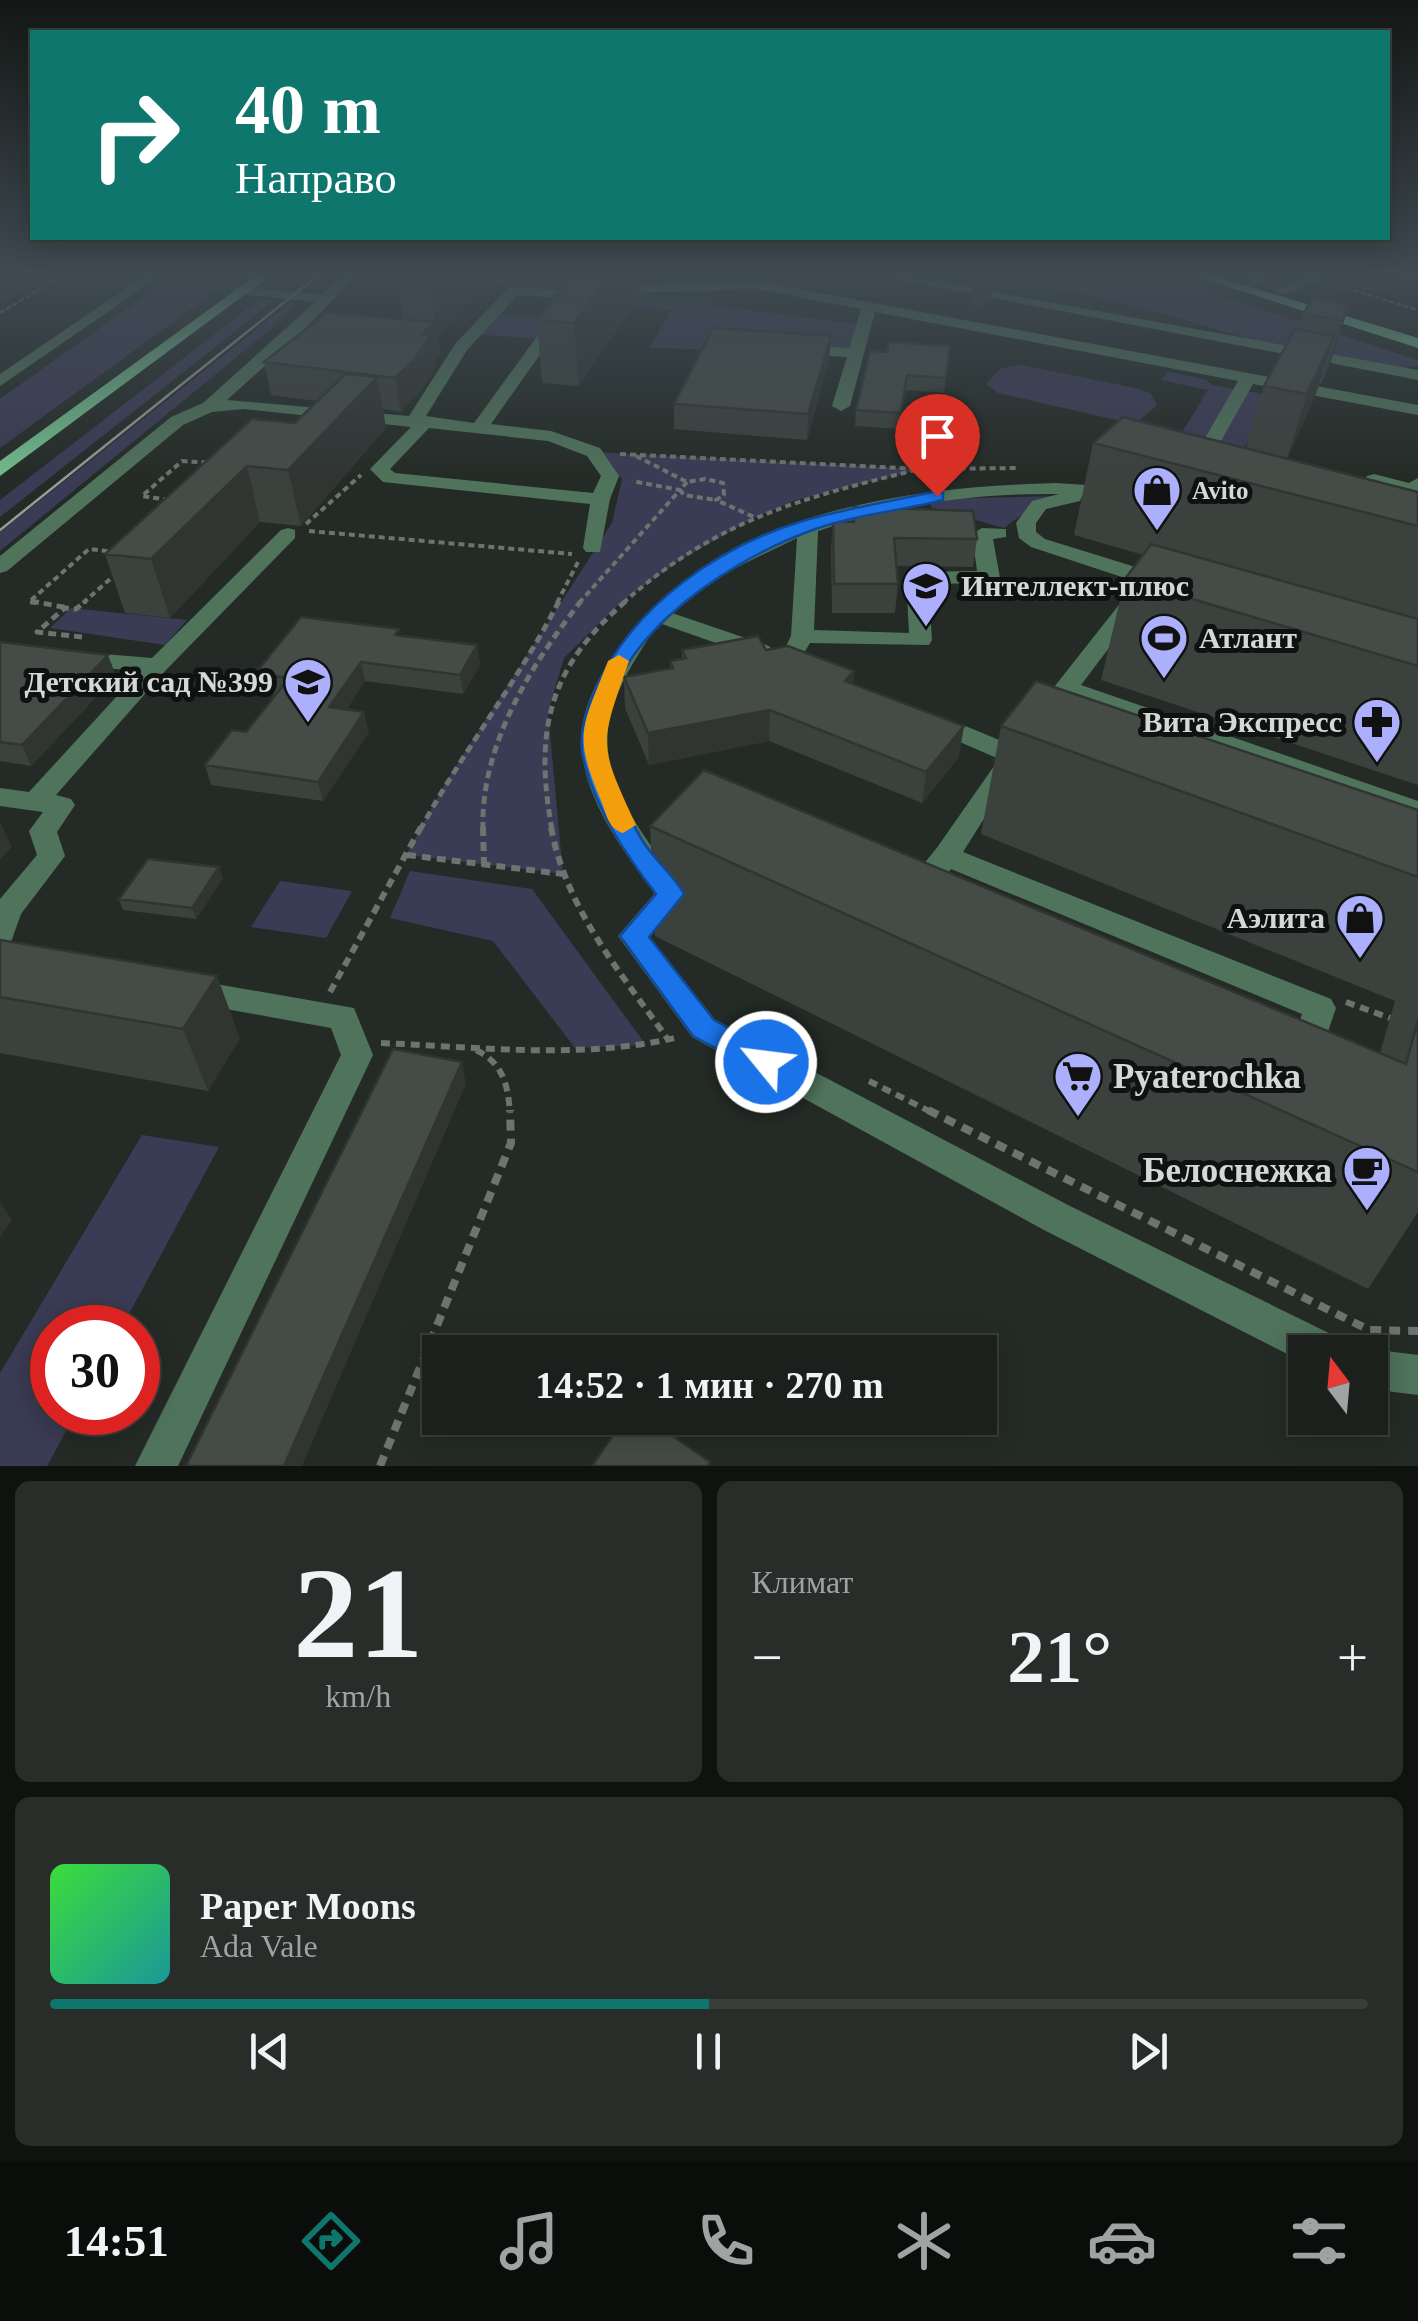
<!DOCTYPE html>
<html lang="ru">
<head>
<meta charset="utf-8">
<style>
	:root { --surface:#1b201c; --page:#282d29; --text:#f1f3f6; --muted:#a0a3a3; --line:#393e3b; --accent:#0f766e }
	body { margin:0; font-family:"Times New Roman",serif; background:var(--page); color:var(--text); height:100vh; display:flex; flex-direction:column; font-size:38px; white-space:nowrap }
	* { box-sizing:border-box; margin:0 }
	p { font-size:32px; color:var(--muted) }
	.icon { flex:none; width:55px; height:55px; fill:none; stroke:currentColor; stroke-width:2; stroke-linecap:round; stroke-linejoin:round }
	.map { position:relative; height:1466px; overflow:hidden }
	.details { display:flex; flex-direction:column; gap:15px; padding:15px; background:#0f120f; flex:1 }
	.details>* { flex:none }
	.guide { position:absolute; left:30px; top:30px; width:1360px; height:210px; border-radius:0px; box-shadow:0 5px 25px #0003,0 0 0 2px var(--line); background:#0f766e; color:#fff; overflow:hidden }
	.needle { width:65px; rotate:344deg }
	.controls { position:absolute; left:1288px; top:1335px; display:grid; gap:20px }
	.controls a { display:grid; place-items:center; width:100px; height:100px; border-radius:0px; background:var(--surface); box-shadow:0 5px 25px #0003,0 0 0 2px var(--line); font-size:50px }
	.speed { position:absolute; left:30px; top:1305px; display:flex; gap:20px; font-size:50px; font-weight:700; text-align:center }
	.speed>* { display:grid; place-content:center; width:130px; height:130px; border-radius:50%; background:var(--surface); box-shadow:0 5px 25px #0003,0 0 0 2px var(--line); line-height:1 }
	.speed .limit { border:15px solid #d22; background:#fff; color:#111 }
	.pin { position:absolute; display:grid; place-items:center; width:85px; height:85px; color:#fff; margin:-102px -42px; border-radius:50% 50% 50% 0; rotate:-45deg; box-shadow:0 0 10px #0007 }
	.pin .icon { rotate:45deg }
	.me { position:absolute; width:110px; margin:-55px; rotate:299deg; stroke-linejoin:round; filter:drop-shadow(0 0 8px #0008) }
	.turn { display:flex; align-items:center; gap:35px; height:210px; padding:0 40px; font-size:45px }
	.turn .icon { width:130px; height:130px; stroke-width:2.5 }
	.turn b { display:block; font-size:70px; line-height:85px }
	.big { font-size:75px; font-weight:700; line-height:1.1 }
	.details .card { flex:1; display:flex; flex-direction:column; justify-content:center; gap:15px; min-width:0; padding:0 35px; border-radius:15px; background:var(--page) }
	.details .dial { align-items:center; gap:0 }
	.dial b { font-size:130px; line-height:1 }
	.song { display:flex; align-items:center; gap:30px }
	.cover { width:120px; height:120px; border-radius:15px; background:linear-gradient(135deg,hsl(120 70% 55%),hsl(180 70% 35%)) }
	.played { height:10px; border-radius:5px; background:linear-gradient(90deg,var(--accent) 50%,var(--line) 50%) }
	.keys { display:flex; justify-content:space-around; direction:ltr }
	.heat { display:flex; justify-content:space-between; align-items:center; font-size:55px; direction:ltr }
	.details .tiles { flex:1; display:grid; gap:15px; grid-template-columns:1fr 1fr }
	.card:last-child { grid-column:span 2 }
	.trip { position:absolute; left:422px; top:1335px; width:575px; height:100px; border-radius:0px; background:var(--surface); box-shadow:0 5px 25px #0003,0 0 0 2px var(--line); font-weight:700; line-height:100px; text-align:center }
	.menu { display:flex; height:160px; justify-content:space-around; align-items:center; background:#0b0d0b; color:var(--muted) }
	.menu .icon { width:70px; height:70px }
	.menu .on { color:var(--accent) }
	.menu b { font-size:45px; color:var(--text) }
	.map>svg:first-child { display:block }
</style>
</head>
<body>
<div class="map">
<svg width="1418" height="1466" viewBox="0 0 1418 1466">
	<rect width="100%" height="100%" fill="#242b26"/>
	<path fill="#3a3b54" d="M173 276H231L227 283 0 448V399Z
		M1046 276H1160L1418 360V366L1404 368 1252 340 1147 309 1033 283Z
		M582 292 714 298 711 305 863 325 854 353 649 348 672 310 571 304Z
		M276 299 0 517V500L259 300Z
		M291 302 295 305 272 328 0 551V532Z
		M496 314 558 319 543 339 471 334Z
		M1021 365 1140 389 1151 394 1157 405 1140 420H1116L998 393 986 384 1001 368Z
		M1168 372 1207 380 1212 385 1275 396 1236 461 1181 434 1208 390 1161 380Z
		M594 452 922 469 796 500 750 520 682 559 622 601 564 658 548 712 563 874 406 855 447 780 612 523 622 479Z
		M1109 495C1063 498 1042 498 1004 528L932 508 928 499Z
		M71 608 187 620 165 645 50 628Z
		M410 871 532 889 646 1045 575 1048 493 941 390 918Z
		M280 881 352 891 326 938 251 927Z
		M142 1135 219 1147 122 1327 52 1328V1412L76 1413 47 1466H0V1373Z"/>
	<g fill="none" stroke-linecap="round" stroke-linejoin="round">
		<path stroke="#6d736e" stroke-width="2.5" stroke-dasharray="5 2.5" stroke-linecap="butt" d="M1339 286 1418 310
			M0 313 62 276"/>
		<path stroke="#6d736e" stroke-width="4" stroke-dasharray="6 4" stroke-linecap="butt" d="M620 454 922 469 1019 468
			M636 456 687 482 705 479 723 483 724 495 716 500 754 517
			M687 482 680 490 684 495 716 500
			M169 500 142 496 182 461 211 463
			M306 524 361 475
			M309 531 572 554
			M36 603 29 602 89 549 113 552
			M83 603 118 572
			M557 603 579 560
			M579 603 680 490 632 481
			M623 603C717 520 798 499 916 470"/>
		<path stroke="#6d736e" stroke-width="5" stroke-dasharray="8 5" stroke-linecap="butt" d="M31 601 68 608
			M82 637 37 632 65 608 76 609 86 601
			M420 830C463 751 519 680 559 601
			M483 830C480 746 531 665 581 601
			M552 830C534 731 548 668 626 601"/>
		<path stroke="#6d736e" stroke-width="6" stroke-dasharray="9 6" stroke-linecap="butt" d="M483 827 484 865
			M551 827C566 910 622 974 669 1041
			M407 855 563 874
			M330 992 421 827
			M1346 1002 1390 1018
			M381 1043C479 1047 583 1060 679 1037
			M476 1050C503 1063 508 1085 510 1113
			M869 1081 933 1113"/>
		<path stroke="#6d736e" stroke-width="8" stroke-dasharray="11 8" stroke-linecap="butt" d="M928 1110 1369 1330 1418 1331
			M380 1466 511 1143 510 1110"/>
		<path fill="#50735b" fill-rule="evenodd" d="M144 276H160L0 386V374Z
			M341 276H356L299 335 227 400 409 416 455 344 509 287 559 290 611 282 644 285 757 281 1418 405V415L1253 384 1208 464 1199 470 1190 464 1238 381 875 312 850 406 841 411 832 406 847 357 799 354 791 349 799 344 849 348 861 309 757 289 644 293 611 290 559 298 518 295 467 350 426 416 474 423 552 316H562L565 319 491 424 551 431 600 448 619 476 610 499 600 552H586L583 548 590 504 383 482 370 469 411 427 244 409 212 412 183 425 7 571 0 573V556L171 417 203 403 315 302 240 294 233 290 235 287 323 294ZM429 428 548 441 587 456 601 476 593 493 395 473 390 469Z
			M881 276H908L1418 370V380Z
			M1252 276H1268L1256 285H1246L1244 282Z
			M1310 276H1330L1284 294 1272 291Z
			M1390 276H1418V279L1397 280Z
			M1374 474 1409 483 1418 478V495L1393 490 1396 494 1389 505H1375V497L1359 490 1367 476Z
			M1056 483 1117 487 1127 493 1117 499 1082 496 1080 501 1046 509 1036 523V532L1045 539 1158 574 1161 579 1081 685 1418 801V820L1072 697 1019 763 963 852 1331 999 1336 1008 1316 1067 1304 1071 1292 1067 1288 1057 1302 1014 951 869C938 884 928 904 906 897L902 890 936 849 999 759 923 726 920 721 923 716H941L1009 744 1137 582 1031 547 1019 538 1016 523 1032 501 1059 494C978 493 894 504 818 531L814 630 909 633 906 577 909 572 977 571 972 534 982 528 1006 529V537L993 539 1000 578 997 583 928 584 932 640 929 645 810 643 804 653H788L785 648 791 636 797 538 711 580 672 613 769 646 773 651 769 656H753L659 623C596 714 587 756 654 850 660 859 665 868 672 876 679 882 684 881 689 890L650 937 714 1019 1070 1206 1339 1338 1345 1352H1305V1363L1044 1230 692 1037 618 936 655 893C624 853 588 804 582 753 577 715 597 678 619 648 716 513 900 487 1056 483Z
			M288 528 295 530V538L166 670 56 795 71 799 75 805 57 832 65 856 21 914 11 942 0 945V899L37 855 29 831 43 812 0 806V788L29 792 140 671 80 666 68 659 80 652 152 658 281 530Z
			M193 980 354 1008 373 1055 178 1466H135L341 1055 331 1028 182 1001 177 992 182 983Z
			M1370 1349 1418 1355V1395L1370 1389V1352H1361Z"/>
		<path fill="#72bc8c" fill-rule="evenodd" d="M255 276H270L0 476V461Z
			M1195 276H1215L1418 338V348Z"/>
		<path stroke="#979c99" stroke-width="2.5" d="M0 530 317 276"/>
	</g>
	<path fill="#3b413d" d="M403 276H524L518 283 487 282 437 336 440 354 435 359 436 367 419 393 401 412 383 409 386 428 301 526 260 522 170 618 125 613 105 554 295 423 317 401 271 395 264 362 403 319 397 281Z
		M571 276H653L649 281 638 280 639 296 579 386 542 383 537 320Z
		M967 276H1041L1011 291 993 288 991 301 969 313 974 278Z
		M1342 276H1398L1393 288 1374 292 1340 281Z
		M1349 305 1329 367 1322 383H1320L1314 399 1287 459 1418 492V785L1101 680 1125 579 1143 555 1074 535 1093 443 1246 448 1264 386 1299 329 1304 314Z
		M831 336 829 361 807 440 674 429V404Z
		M870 351 946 378 944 393 905 390 900 429 855 426 856 410Z
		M853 507 977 539 973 567 897 566 898 584 895 613H832L831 550 833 521 852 522Z
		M401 636 477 645 480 665 463 694 365 681 346 710 369 732 323 801 211 785 205 765 246 732 276 695 260 693 255 674Z
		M0 642 116 676 31 766 0 761Z
		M682 650H766L854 671 853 684 959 757 922 803 769 741 649 765 625 708 624 677 670 669V661L682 659Z
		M1001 726 1418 810V1212L1368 1289 655 936 650 826 1380 1053 1395 1001 981 834Z
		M219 867 223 878 196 919 123 910 119 899Z
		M0 940 240 1038 208 1091 0 1053Z"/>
	<path fill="#303532" d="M0 276H50L0 305Z
		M438 276H487V282L437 336 440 354 435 359 436 367 419 393 401 412 395 378 422 334 435 322 430 284Z
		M610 276H638L639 296 579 386 574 323Z
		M974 276H995L991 301 969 313Z
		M1028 276H1041L1011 291 1012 284Z
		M1396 281 1393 288 1374 292 1377 285Z
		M1349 305 1329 367 1322 383 1342 320Z
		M831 336 829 361 807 440 808 414Z
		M1334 336 1314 399 1286 462 1307 394Z
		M377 377 386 428 301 526 288 470Z
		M247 466 260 522 170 618 151 559Z
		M477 645 480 665 463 694 460 675Z
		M108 655 116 676 31 766 22 745Z
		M361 662 365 681 334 727 329 707Z
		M854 671 852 701 845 681Z
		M770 710 769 741 649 765 648 733Z
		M364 712 369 732 323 801 318 782Z
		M964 726 959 757 922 803 926 772Z
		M0 822 12 847 0 860Z
		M219 867 223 878 196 919 192 908Z
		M217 976 240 1038 208 1091 183 1029Z
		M462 1062 466 1084 302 1466H284Z
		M0 1202 12 1220 0 1237Z"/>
	<path fill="#454c47" stroke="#303532" stroke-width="2.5" d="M403 276H438L430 284 397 281Z
		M571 276H610L574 323 537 320Z
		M995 276H1028L1012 284 994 280Z
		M1349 276H1398L1396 281 1377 285Z
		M1312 298 1349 305 1342 320 1304 314Z
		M327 313 435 322 422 334 431 335 414 360 395 378 264 362Z
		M713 328 831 336 808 414 674 404Z
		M1295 329 1334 336 1307 394 1264 386Z
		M889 342 950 346 946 378 907 375 901 413 856 410 870 351 887 352Z
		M345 374 377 377 288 470 247 466 151 559 105 554 252 419 295 423Z
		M1123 417 1418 492V526L1093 443Z
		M853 507 973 511 977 539 894 538 898 584H834L833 521 854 522Z
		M1151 544 1418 619V666L1125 579Z
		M301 617 399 629 395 635 477 645 460 675 361 662 329 707 364 712 318 782 205 765 232 730 246 732 289 678 255 674Z
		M758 636 766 650 788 646 854 671 845 681 964 726 926 772 770 710 648 733 624 677 673 668 670 661 686 658 682 650Z
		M0 642 108 655 22 745 0 742Z
		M1036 681 1418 810V877L1001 726Z
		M704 770 1406 1064 1418 1020V1172L650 826Z
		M148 859 219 867 192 908 119 899Z
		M0 940 217 976 183 1029 0 997Z
		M393 1049 462 1062 284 1466H186Z
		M625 1418H647L710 1462 708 1466H592Z"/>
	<linearGradient id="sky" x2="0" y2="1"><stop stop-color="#141815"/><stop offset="0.57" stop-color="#3f4a52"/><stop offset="1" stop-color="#3f4a52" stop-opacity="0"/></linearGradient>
	<rect width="1418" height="481" fill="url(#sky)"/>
	<path fill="#1a73e8" stroke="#114b97" stroke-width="2.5" d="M937 491 943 493V500C900 511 852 515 810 531 725 562 588 650 606 757 611 782 629 818 642 840 654 860 673 874 684 894L649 937 714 1020 776 1053 781 1062 776 1071 766 1075 693 1036 620 936 656 894C626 855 596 810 584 761 577 736 586 711 596 688 633 606 719 546 803 521 847 508 893 501 937 491Z"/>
	<path fill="#f59e0b" d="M619 655 629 661C599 747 598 742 636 825L623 833C609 829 607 816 602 803 572 733 582 729 608 661Z"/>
	<defs>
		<g id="shop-pin" transform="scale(2.5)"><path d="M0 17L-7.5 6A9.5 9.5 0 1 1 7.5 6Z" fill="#acaffb" stroke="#0f1210"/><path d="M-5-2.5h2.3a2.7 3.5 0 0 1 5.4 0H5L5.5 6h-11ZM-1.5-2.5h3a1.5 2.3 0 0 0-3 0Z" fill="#111"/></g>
		<g id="school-pin" transform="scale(2.5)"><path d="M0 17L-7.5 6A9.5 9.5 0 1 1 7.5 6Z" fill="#acaffb" stroke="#0f1210"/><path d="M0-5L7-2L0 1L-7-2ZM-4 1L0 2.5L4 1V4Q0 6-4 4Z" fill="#111"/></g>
		<g id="stadium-pin" transform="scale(2.5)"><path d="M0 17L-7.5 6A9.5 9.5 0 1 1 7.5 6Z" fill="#acaffb" stroke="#0f1210"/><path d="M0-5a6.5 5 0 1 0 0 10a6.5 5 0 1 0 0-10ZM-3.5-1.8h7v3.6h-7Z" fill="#111"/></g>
		<g id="pharmacy-pin" transform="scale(2.5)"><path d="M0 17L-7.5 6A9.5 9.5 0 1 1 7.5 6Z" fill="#acaffb" stroke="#0f1210"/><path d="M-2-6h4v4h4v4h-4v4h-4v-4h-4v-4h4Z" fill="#111"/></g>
		<g id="supermarket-pin" transform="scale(2.5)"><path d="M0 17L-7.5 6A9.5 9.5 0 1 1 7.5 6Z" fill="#acaffb" stroke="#0f1210"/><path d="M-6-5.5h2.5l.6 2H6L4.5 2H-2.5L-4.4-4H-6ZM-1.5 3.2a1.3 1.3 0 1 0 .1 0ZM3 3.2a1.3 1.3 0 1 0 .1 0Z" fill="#111"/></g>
		<g id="cafe-pin" transform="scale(2.5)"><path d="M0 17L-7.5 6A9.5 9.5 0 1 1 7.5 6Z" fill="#acaffb" stroke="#0f1210"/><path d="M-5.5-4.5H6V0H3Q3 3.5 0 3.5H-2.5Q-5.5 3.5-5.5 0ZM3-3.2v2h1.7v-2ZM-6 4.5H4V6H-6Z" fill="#111"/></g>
	</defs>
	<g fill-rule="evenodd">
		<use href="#shop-pin" x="1157" y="490"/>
		<use href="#school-pin" x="926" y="586"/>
		<use href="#stadium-pin" x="1164" y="638"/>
		<use href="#school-pin" x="308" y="682"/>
		<use href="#pharmacy-pin" x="1377" y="722"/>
		<use href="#shop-pin" x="1360" y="918"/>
		<use href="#supermarket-pin" x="1078" y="1076"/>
		<use href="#cafe-pin" x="1367" y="1170"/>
	</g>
	<g text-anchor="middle" stroke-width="10" stroke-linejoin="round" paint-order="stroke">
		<g font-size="25" font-weight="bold" fill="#d5d9d6" stroke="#0f1210" text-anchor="start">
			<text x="1192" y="499">Avito</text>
		</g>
		<g font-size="30" font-weight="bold" fill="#d5d9d6" stroke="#0f1210" text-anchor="end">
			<text x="961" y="596" text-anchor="start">Интеллект-плюс</text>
			<text x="1199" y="648" text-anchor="start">Атлант</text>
			<text x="273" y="692">Детский сад №399</text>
			<text x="1342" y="732">Вита Экспресс</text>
			<text x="1325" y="928">Аэлита</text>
		</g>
		<g font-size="35" font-weight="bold" fill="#d5d9d6" stroke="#0f1210" text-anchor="start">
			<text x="1113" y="1088">Pyaterochka</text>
			<text x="1332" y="1182" text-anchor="end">Белоснежка</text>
		</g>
	</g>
</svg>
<div class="controls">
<a><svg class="needle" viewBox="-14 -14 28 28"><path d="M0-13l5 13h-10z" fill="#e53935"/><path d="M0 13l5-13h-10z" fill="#a0a3a3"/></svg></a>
</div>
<div class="speed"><div class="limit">30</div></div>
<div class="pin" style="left:937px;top:496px;background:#d93025"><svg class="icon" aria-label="arrive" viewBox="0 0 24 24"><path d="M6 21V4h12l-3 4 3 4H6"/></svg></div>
<svg class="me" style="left:766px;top:1062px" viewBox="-20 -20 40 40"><circle r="17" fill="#1a73e8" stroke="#fff" stroke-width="3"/><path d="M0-11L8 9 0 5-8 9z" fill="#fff"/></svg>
<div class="trip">14:52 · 1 мин · 270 m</div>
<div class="guide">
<div class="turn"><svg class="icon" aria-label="right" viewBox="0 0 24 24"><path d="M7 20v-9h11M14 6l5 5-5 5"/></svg><div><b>40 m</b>Направо</div></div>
</div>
</div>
<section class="details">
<div class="tiles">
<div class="card dial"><b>21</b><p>km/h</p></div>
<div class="card"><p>Климат</p>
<div class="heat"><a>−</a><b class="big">21°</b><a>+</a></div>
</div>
<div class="card">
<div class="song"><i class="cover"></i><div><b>Paper Moons</b><p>Ada Vale</p></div></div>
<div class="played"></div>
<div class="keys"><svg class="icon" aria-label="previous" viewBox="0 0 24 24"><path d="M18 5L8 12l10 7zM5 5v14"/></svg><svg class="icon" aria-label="pause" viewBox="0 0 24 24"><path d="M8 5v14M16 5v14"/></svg><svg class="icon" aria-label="next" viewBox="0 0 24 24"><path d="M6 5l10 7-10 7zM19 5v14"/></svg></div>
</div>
</div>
</section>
<nav class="menu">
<b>14:51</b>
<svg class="icon on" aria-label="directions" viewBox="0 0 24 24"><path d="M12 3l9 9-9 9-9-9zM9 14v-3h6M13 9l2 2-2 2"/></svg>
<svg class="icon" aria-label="music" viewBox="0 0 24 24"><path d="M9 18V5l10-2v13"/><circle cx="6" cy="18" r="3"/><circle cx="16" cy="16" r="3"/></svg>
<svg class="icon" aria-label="phone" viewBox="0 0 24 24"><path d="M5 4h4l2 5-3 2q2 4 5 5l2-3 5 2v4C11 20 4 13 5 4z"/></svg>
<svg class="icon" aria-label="climate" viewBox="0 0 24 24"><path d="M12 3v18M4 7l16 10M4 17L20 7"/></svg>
<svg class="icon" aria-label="car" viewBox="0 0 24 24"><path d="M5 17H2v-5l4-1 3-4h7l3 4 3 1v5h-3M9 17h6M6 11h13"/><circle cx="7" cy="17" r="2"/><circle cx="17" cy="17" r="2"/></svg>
<svg class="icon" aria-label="filters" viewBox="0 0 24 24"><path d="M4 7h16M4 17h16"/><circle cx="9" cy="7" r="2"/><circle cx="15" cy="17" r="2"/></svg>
</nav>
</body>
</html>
